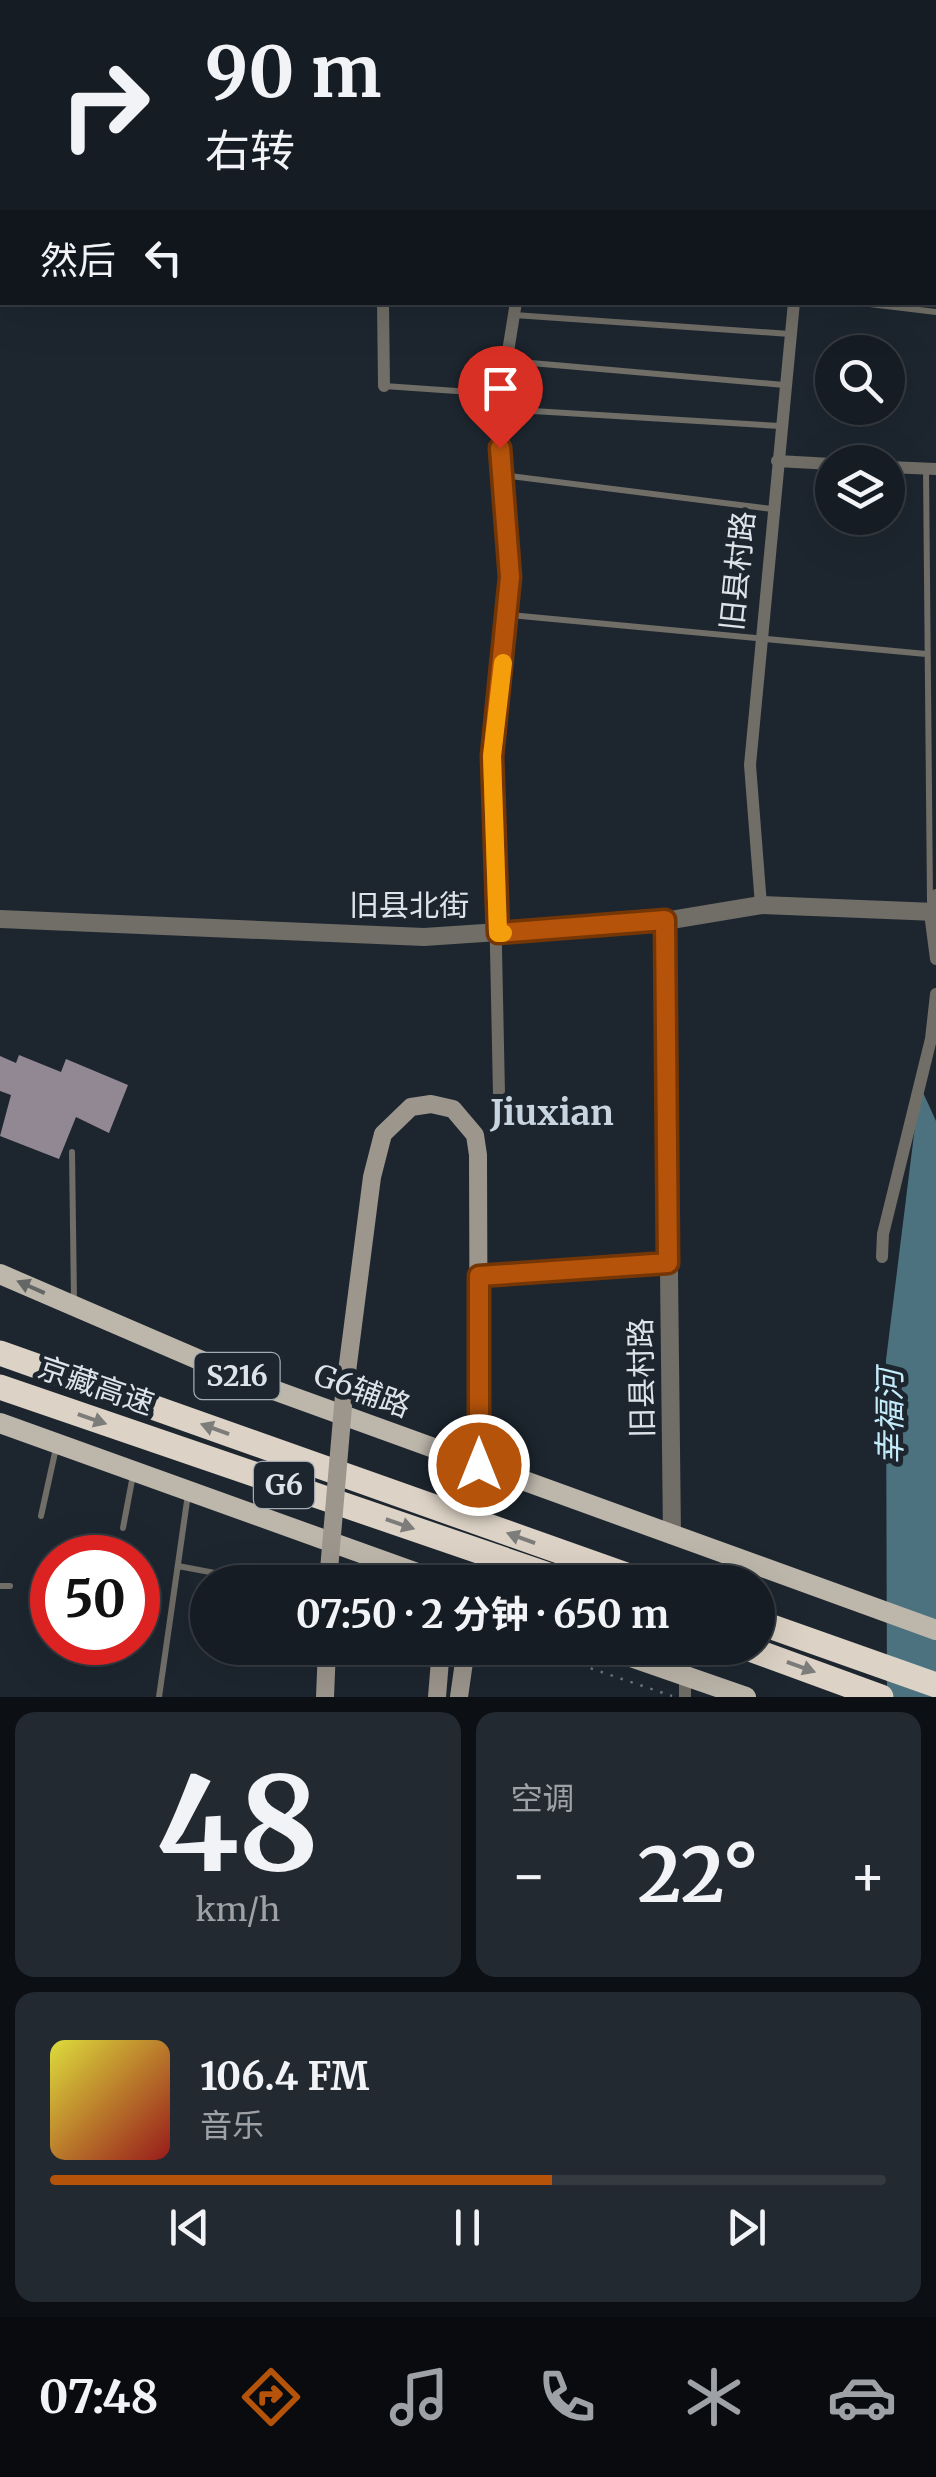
<!DOCTYPE html>
<html lang="zh">
<head>
<meta charset="utf-8">
<style>
	:root { --surface:#161c23; --page:#232930; --text:#f1f3f6; --muted:#9ea1a6; --line:#353a41; --accent:#b45309 }
	body { margin:0; font-family:Merriweather,"Noto Sans SC",serif; background:var(--page); color:var(--text); height:100vh; display:flex; flex-direction:column; font-size:38px; white-space:nowrap }
	* { box-sizing:border-box; margin:0 }
	p { font-size:32px; color:var(--muted) }
	.icon { flex:none; width:55px; height:55px; fill:none; stroke:currentColor; stroke-width:2; stroke-linecap:round; stroke-linejoin:round }
	.map { position:relative; height:1697px; overflow:hidden }
	.drawer { display:flex; flex-direction:column; gap:15px; padding:15px; background:#0c0f13; flex:1 }
	.drawer>* { flex:none }
	.top-card { position:absolute; left:0px; top:0px; width:938px; height:305px; box-shadow:0 10px 40px #0002,0 0 0 2px var(--line); background:#161c23; color:var(--text); overflow:hidden }
	.fabs { position:absolute; left:815px; top:335px; display:grid; gap:20px }
	.fabs a { display:grid; place-items:center; width:90px; height:90px; border-radius:50%; background:var(--surface); box-shadow:0 10px 40px #0002,0 0 0 2px var(--line); font-size:50px }
	.speed { position:absolute; left:30px; top:1535px; display:flex; gap:20px; font-size:50px; font-weight:700; text-align:center }
	.speed>* { display:grid; place-content:center; width:130px; height:130px; border-radius:50%; background:var(--surface); box-shadow:0 10px 40px #0002,0 0 0 2px var(--line); line-height:1 }
	.speed .limit { border:15px solid #d22; background:#fff; color:#111 }
	.pin { position:absolute; display:grid; place-items:center; width:85px; height:85px; color:#fff; margin:-102px -42px; border-radius:50% 50% 50% 0; rotate:-45deg; box-shadow:0 0 10px #0007 }
	.pin .icon { rotate:45deg }
	.me { position:absolute; width:110px; margin:-55px; rotate:0deg; stroke-linejoin:round; filter:drop-shadow(0 0 8px #0008) }
	.turn { display:flex; align-items:center; gap:35px; height:210px; padding:0 40px; font-size:45px }
	.turn .icon { width:130px; height:130px; stroke-width:2.5 }
	.turn b { display:block; font-size:70px; line-height:85px }
	.then { display:flex; align-items:center; height:95px; padding:0 40px; background:#0003; gap:20px; font-size:38px }
	.big { font-size:75px; font-weight:700; line-height:1.1 }
	.drawer .card { flex:1; display:flex; flex-direction:column; justify-content:center; gap:15px; min-width:0; padding:0 35px; border-radius:20px; background:var(--page) }
	.drawer .dial { align-items:center; gap:0 }
	.dial b { font-size:130px; line-height:1 }
	.song { display:flex; align-items:center; gap:30px }
	.cover { width:120px; height:120px; border-radius:15px; background:linear-gradient(135deg,hsl(60 70% 55%),hsl(0 70% 35%)) }
	.played { height:10px; border-radius:5px; background:linear-gradient(90deg,var(--accent) 60%,var(--line) 60%) }
	.keys { display:flex; justify-content:space-around; direction:ltr }
	.heat { display:flex; justify-content:space-between; align-items:center; font-size:55px; direction:ltr }
	.drawer .tiles { flex:1; display:grid; gap:15px; grid-template-columns:1fr 1fr }
	.card:last-child { grid-column:span 2 }
	.trip { position:absolute; left:190px; top:1565px; width:585px; height:100px; border-radius:50px; background:var(--surface); box-shadow:0 10px 40px #0002,0 0 0 2px var(--line); font-weight:700; line-height:100px; text-align:center }
	.menu { display:flex; height:160px; justify-content:space-around; align-items:center; background:#090b0e; color:var(--muted) }
	.menu .icon { width:70px; height:70px }
	.menu .selected { color:var(--accent) }
	.menu b { font-size:45px; color:var(--text) }
	.map>svg:first-child { display:block }
</style>
</head>
<body>
<div class="map">
<svg width="936" height="1697" viewBox="0 0 936 1697">
	<rect width="100%" height="100%" fill="#1d262f"/>
	<path fill="#4c727f" d="M920 1086 936 1121V1697H887L886 1360Z"/>
	<g fill="none" stroke-linecap="round" stroke-linejoin="round">
		<path stroke="#4c727f" stroke-width="25" d="M54 2V0
			M0 171 2 168"/>
	</g>
	<path fill="#928894" d="M19 1055 61 1072 66 1059 128 1085 109 1133 76 1117 59 1159 0 1136 11 1095 0 1091V1056L16 1063Z"/>
	<g fill="none" stroke-linecap="round" stroke-linejoin="round">
		<path stroke="#70777f" stroke-width="2.5" stroke-dasharray="2.5 8" stroke-linecap="butt" d="M133 0 201 2
			M359 1400 383 1403
			M531 1648 672 1696"/>
		<path stroke="#716d67" stroke-width="6" d="M935 87 936 79
			M935 228H936
			M853 302 936 312
			M514 315 790 334
			M508 361 784 385
			M384 386 500 394
			M499 409 780 426
			M926 469 930 901
			M502 475 772 509
			M510 615 926 654
			M72 1152 74 1300
			M41 1516 56 1448
			M123 1528 133 1475
			M178 1566 257 1581
			M0 1586H10
			M159 1697 188 1494"/>
		<path stroke="#716d67" stroke-width="12" d="M119 2V0
			M500 2 501 0
			M826 2 827 0
			M935 154H936
			M0 253H2
			M383 302 384 386
			M777 461 832 464
			M888 467 936 469
			M936 895 930 913 936 959
			M761 905 750 765 794 302
			M499 1094 492 756 510 577 497 420 516 302
			M882 1257 883 1234 931 1039 936 994
			M479 1276 668 1263
			M685 1676V1697"/>
		<path stroke="#716d67" stroke-width="18" d="M0 919 424 937 665 921 761 905 936 912
			M665 921 672 1535"/>
		<path stroke="#9c968d" stroke-width="18" d="M344 1395 372 1177 383 1134 411 1107 431 1104 453 1109 475 1135 478 1155 479 1465
			M325 1697 327 1648
			M437 1697 441 1648
			M459 1697 466 1648"/>
		<path stroke="#bdb6ab" stroke-width="20" d="M0 1274 246 1380 936 1630
			M0 1423 442 1582
			M605 1648 746 1697"/>
		<path stroke="#dcd2c5" stroke-width="25" d="M0 1353 646 1582
			M0 1387 569 1582
			M758 1622 936 1685
			M747 1648 881 1697"/>
		<path stroke="#9c968d" stroke-width="18" d="M329 1570 344 1395"/>
	</g>
	<defs><path id="oneway-solid" d="M-6-.8H1V-3.2L6.5 0L1 3.2V.8H-6Z" transform="scale(2.5)"/></defs>
	<use fill="#656767" href="#oneway-solid" transform="translate(31 1287) rotate(-156)"/>
	<g fill="#7c7c7a">
		<use href="#oneway-solid" transform="translate(92 1419) rotate(19)"/>
		<use href="#oneway-solid" transform="translate(215 1429) rotate(-160)"/>
		<use href="#oneway-solid" transform="translate(400 1524) rotate(19)"/>
		<use href="#oneway-solid" transform="translate(521 1538) rotate(-160)"/>
		<use href="#oneway-solid" transform="translate(801 1667) rotate(20)"/>
	</g>
	<g fill="none" stroke-linecap="round" stroke-linejoin="round">
		<g stroke="#753606" stroke-width="25">
			<path id="route" d="M479 1465V1276L668 1263 665 920 498 933 492 756 510 577 500 448"/>
		</g>
		<use href="#route" stroke="#b45309" stroke-width="18"/>
		<path stroke="#f59e0b" stroke-width="18" d="M503 933H498L492 756 503 663"/>
	</g>
	<g text-anchor="middle" stroke-width="10" stroke-linejoin="round" paint-order="stroke">
		<g fill="#1d262f" stroke="#a3aab1" stroke-width="2.5">
			<rect x="194.5" y="1353" width="85" height="46" rx="8"/>
			<rect x="254" y="1462" width="60" height="46" rx="8"/>
		</g>
		<g font-size="28" font-weight="bold" fill="#dde3e9">
			<text x="237" y="1386">S216</text>
			<text x="284" y="1495">G6</text>
		</g>
		<g font-size="30" fill="#dde3e9" stroke="#1d262f">
			<text transform="translate(738 571) rotate(-84)" y="10">旧县村路</text>
			<text x="409" y="916">旧县北街</text>
			<text transform="translate(642 1378) rotate(-91)" y="10">旧县村路</text>
			<text transform="translate(96 1386) rotate(19)" y="10">京藏高速</text>
			<text transform="translate(362 1391) rotate(20)" y="10">G6辅路</text>
		</g>
		<g font-size="32" font-style="italic" fill="#c3ebfa" stroke="#1d262f">
			<text transform="translate(890 1417) rotate(-90)" y="11">幸福河</text>
		</g>
		<g font-size="35" font-weight="bold" fill="#c8d4e0" stroke="#1d262f">
			<text x="552" y="1125">Jiuxian</text>
		</g>
	</g>
</svg>
<div class="fabs">
<a><svg class="icon" aria-label="search" viewBox="0 0 24 24"><circle cx="10" cy="10" r="6"/><path d="M15 15l6 6"/></svg></a>
<a><svg class="icon" aria-label="layers" viewBox="0 0 24 24"><path d="M12 4l9 5-9 5-9-5zM3 14l9 5 9-5"/></svg></a>
</div>
<div class="speed"><div class="limit">50</div></div>
<div class="pin" style="left:500px;top:448px;background:#d93025"><svg class="icon" aria-label="arrive" viewBox="0 0 24 24"><path d="M6 21V4h12l-3 4 3 4H6"/></svg></div>
<svg class="me" style="left:479px;top:1465px" viewBox="-20 -20 40 40"><circle r="17" fill="#b45309" stroke="#fff" stroke-width="3"/><path d="M0-11L8 9 0 5-8 9z" fill="#fff"/></svg>
<div class="trip">07:50 · 2 分钟 · 650 m</div>
<div class="top-card">
<div class="turn"><svg class="icon" aria-label="right" viewBox="0 0 24 24"><path d="M7 20v-9h11M14 6l5 5-5 5"/></svg><div><b>90 m</b>右转</div></div>
<div class="then">然后<svg class="icon" aria-label="left" viewBox="0 0 24 24"><path d="M17 20v-9H6M10 6l-5 5 5 5"/></svg></div>
</div>
</div>
<section class="drawer">
<div class="tiles">
<div class="card dial"><b>48</b><p>km/h</p></div>
<div class="card"><p>空调</p>
<div class="heat"><a>−</a><b class="big">22°</b><a>+</a></div>
</div>
<div class="card">
<div class="song"><i class="cover"></i><div><b>106.4 FM</b><p>音乐</p></div></div>
<div class="played"></div>
<div class="keys"><svg class="icon" aria-label="previous" viewBox="0 0 24 24"><path d="M18 5L8 12l10 7zM5 5v14"/></svg><svg class="icon" aria-label="pause" viewBox="0 0 24 24"><path d="M8 5v14M16 5v14"/></svg><svg class="icon" aria-label="next" viewBox="0 0 24 24"><path d="M6 5l10 7-10 7zM19 5v14"/></svg></div>
</div>
</div>
</section>
<nav class="menu">
<b>07:48</b>
<svg class="icon selected" aria-label="directions" viewBox="0 0 24 24"><path d="M12 3l9 9-9 9-9-9zM9 14v-3h6M13 9l2 2-2 2"/></svg>
<svg class="icon" aria-label="music" viewBox="0 0 24 24"><path d="M9 18V5l10-2v13"/><circle cx="6" cy="18" r="3"/><circle cx="16" cy="16" r="3"/></svg>
<svg class="icon" aria-label="phone" viewBox="0 0 24 24"><path d="M5 4h4l2 5-3 2q2 4 5 5l2-3 5 2v4C11 20 4 13 5 4z"/></svg>
<svg class="icon" aria-label="climate" viewBox="0 0 24 24"><path d="M12 3v18M4 7l16 10M4 17L20 7"/></svg>
<svg class="icon" aria-label="car" viewBox="0 0 24 24"><path d="M5 17H2v-5l4-1 3-4h7l3 4 3 1v5h-3M9 17h6M6 11h13"/><circle cx="7" cy="17" r="2"/><circle cx="17" cy="17" r="2"/></svg>
</nav>
</body>
</html>
